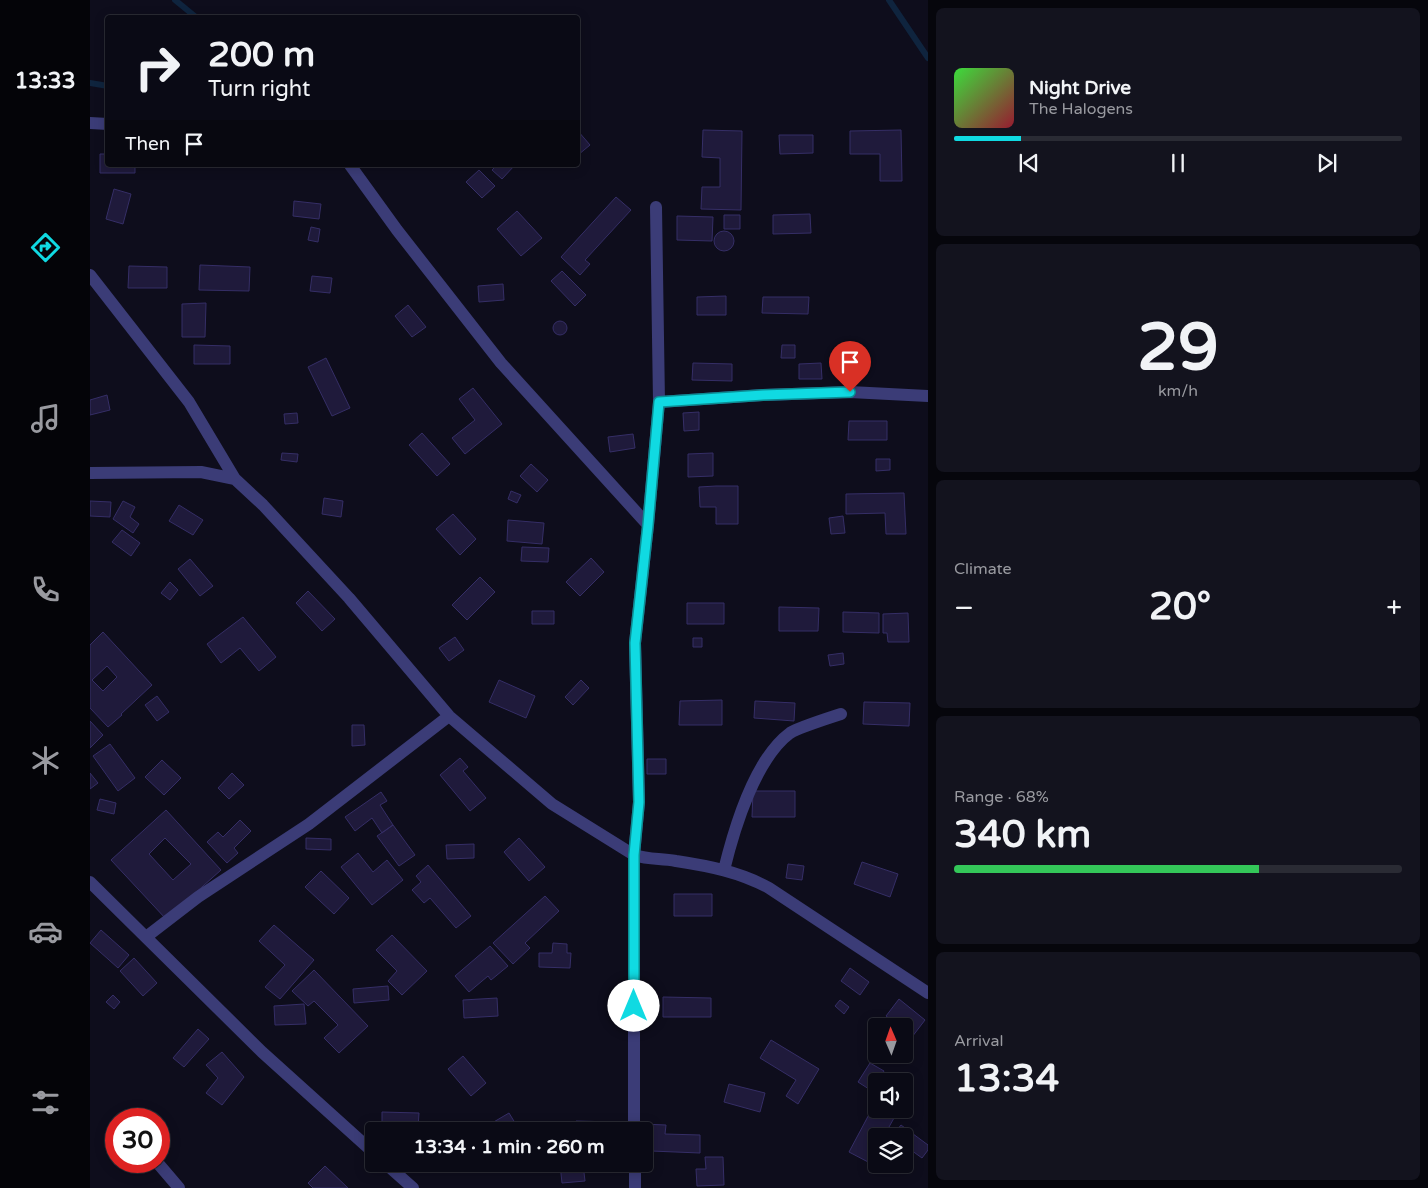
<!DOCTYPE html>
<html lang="en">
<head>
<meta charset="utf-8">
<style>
	:root { --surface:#0a0a15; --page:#13131e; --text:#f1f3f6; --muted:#999aa0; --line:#2a2b34; --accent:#10dae2 }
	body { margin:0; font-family:"Varela Round",sans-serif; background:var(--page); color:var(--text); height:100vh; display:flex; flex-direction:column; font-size:19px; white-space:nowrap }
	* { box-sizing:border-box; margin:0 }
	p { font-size:16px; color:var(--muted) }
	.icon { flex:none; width:28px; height:28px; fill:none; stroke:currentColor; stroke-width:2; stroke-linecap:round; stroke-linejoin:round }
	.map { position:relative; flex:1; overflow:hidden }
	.side { display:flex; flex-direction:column; gap:8px; padding:8px; background:#06060c; width:500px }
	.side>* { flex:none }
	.guide { position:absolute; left:15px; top:15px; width:475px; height:152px; border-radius:5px; box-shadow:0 2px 12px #0003,0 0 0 1px var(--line); background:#0a0a15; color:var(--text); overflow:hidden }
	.needle { width:32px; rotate:358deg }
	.buttons { position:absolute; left:778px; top:1018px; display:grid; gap:10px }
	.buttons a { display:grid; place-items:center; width:45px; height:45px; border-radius:5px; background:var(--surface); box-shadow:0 2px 12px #0003,0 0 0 1px var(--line); font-size:25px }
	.speed { position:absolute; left:15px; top:1108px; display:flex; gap:10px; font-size:25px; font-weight:700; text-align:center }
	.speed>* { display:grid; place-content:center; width:65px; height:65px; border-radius:50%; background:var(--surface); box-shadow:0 2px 12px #0003,0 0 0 1px var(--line); line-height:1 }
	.speed .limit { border:8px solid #d22; background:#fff; color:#111 }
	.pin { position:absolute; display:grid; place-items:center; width:42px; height:42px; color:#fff; margin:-51px -21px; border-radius:50% 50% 50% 0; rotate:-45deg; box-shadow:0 0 5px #0007 }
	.pin .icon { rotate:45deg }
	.me { position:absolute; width:55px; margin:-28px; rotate:0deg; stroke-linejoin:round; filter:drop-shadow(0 0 4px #0008) }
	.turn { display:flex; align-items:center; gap:18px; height:105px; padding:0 20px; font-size:22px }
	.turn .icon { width:65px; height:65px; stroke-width:2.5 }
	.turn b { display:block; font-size:35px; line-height:42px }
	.then { display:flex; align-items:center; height:48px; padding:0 20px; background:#0003; gap:10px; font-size:19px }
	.big { font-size:38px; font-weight:700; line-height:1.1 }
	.side .tile { flex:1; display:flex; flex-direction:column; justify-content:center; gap:8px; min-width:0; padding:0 18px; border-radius:8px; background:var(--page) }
	.side .dial { align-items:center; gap:0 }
	.dial b { font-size:65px; line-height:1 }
	.song { display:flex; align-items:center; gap:15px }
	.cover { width:60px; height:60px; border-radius:8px; background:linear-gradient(135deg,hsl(120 70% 55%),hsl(350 70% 35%)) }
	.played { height:5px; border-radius:2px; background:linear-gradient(90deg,var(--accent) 15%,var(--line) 15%) }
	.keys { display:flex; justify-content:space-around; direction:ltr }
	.heat { display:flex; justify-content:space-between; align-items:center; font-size:28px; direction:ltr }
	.charge { height:8px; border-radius:4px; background:linear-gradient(90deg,#34c759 68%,var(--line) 0) }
	.trip { position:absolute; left:275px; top:1122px; width:288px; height:50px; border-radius:5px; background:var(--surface); box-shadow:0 2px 12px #0003,0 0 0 1px var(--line); font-weight:700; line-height:50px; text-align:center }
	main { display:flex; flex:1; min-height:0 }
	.tabs { display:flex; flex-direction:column; width:90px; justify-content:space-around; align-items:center; background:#040408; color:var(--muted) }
	.tabs .icon { width:35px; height:35px }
	.tabs .on { color:var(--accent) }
	.tabs b { font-size:22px; color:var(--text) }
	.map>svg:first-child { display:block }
</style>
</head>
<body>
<main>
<nav class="tabs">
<b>13:33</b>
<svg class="icon on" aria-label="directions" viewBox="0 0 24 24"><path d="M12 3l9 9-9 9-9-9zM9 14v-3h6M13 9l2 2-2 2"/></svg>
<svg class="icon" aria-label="music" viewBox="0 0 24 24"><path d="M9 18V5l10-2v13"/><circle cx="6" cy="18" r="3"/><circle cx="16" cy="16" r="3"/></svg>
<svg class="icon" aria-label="phone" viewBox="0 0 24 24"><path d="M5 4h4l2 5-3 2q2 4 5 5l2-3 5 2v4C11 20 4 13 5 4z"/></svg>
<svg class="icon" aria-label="climate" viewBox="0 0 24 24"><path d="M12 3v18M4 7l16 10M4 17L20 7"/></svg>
<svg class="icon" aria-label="car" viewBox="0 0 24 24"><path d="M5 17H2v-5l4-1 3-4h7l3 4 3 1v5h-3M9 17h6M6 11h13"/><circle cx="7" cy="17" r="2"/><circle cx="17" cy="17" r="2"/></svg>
<svg class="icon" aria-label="filters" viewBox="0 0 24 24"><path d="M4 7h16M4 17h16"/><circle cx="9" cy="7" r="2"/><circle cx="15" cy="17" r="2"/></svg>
</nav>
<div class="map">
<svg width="838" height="1188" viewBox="0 0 838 1188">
	<rect width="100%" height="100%" fill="#0e0d1c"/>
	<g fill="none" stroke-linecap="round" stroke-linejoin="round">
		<path stroke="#0f243e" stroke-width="6" d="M85 0 107 18
			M799 0 838 58
			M0 83 18 86"/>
	</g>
	<path fill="#1f1a3b" stroke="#352e66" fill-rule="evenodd" d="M613 130 652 131 651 210 611 209 612 187H630V158L612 157Z
		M811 130 812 181H790V154H760V131Z
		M488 131 500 145 488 155Z
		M689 135H723V153L690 154Z
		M10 154H18V165H45V173H10Z
		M407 165H425L412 179 402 170Z
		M389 170 405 186 392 198 376 182Z
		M24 189 41 194 33 224 16 219Z
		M526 197 541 210 495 260 500 264 490 275 471 257Z
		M204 201 231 204 229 219 203 216Z
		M427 211 452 238 431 256 407 229Z
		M720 214 721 233 683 234V215Z
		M634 215H650V229H634Z
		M587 216 623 217 622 241 587 240Z
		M221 227 230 229 228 242 218 240Z
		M624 241a10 10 0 1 1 20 0a10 10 0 1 1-20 0Z
		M110 265 160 267 159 291 109 290Z
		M39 266 77 267V288H38Z
		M472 271 496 295 485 306 461 281Z
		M222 276 242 278 240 293 220 291Z
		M413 284 414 300 389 302 388 286Z
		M636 296V315H607V297Z
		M673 297H719L718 314 672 313Z
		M116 303 115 337H92V304Z
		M318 305 336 327 322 337 305 316Z
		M463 328a7 7 0 1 1 14 0a7 7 0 1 1-14 0Z
		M104 345 140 346V364H104Z
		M692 345H705V358H691Z
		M236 358 260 408 242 416 218 367Z
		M603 363 642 364V381L602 380Z
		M731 363 732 379H709V364Z
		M383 388 412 424 375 454 362 438 385 420 369 399Z
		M17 395 20 410 0 415V400Z
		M609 412V430L594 431 593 413Z
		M207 413 208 423 195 424 194 414Z
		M759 421H797V440H758Z
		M332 433 360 464 347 476 319 445Z
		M543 434 545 448 520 452 518 437Z
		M192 453 208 454 207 462 191 460Z
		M623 453V476L598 477V454Z
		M786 459H800V470L786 471Z
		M441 464 458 480 447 492 430 476Z
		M626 486H648V524H626V507H610L609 487Z
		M421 491 431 495 427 503 418 499Z
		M814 493 816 534H796L795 513 756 514V494Z
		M234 498 253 501 251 517 232 514Z
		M0 501 21 502 20 517 0 516Z
		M33 501 45 507 40 517 49 524 43 533 23 519Z
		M89 505 113 520 103 535 79 521Z
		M363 514 386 539 370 555 346 529Z
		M753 516 755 533 741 534 739 518Z
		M418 520 454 523 452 544 417 541Z
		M32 530 50 543 41 556 22 542Z
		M432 547 459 548 458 562 431 561Z
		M501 558 514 572 490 596 476 582Z
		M100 559 123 586 110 596 88 569Z
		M390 577 405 592 377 620 362 605Z
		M80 582 88 590 80 600 71 593Z
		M218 591 245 619 232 631 206 603Z
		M597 603H634V624H597Z
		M689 607 729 608 728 631H689Z
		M442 611H464V624H442Z
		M753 612 789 613V633L753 632Z
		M818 613 819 642H798L797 633H793V614Z
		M153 617 186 657 169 671 150 648 131 663 117 644Z
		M13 632 62 685 31 714 32 715 18 727 0 708V645ZM17 666 27 677 13 691 2 680Z
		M365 637 374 650 359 661 349 648Z
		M603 638H612V647H603Z
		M753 653 754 664 740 666 738 655Z
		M409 680 445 696 436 718 399 702Z
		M491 680 499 688 483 705 475 697Z
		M67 696 79 712 67 721 55 705Z
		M632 700V725H589L590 701Z
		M665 701 705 703 704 721 664 718Z
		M774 702 820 703 819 726 773 724Z
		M0 721 13 735 0 748Z
		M262 725H274L275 745 262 746Z
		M20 744 45 778 28 791 3 756Z
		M370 758 378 767 373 771 396 798 380 811 350 775Z
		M557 759H576V774H557Z
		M72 760 91 778 74 795 55 777Z
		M0 773 8 783 0 789Z
		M142 773 154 785 139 799 128 788Z
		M663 791H705V817H662Z
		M291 792 297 801 290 805 303 825 292 833 282 818 265 831 255 817Z
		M10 799 26 803 24 814 7 810Z
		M76 810 131 870 76 919 21 860ZM75 838 101 864 83 880 59 854Z
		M150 820 161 831 144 848 148 853 137 863 117 842 128 832 133 837Z
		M303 825 325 855 309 866 287 836Z
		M216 838 241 839V850L216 849Z
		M429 838 455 867 439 881 414 852Z
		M384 844V858L357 859 356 845Z
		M268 853 283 872 297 860 313 880 282 905 251 867Z
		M772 862 808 874 800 897 764 884Z
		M698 864 714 866 712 880 696 878Z
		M338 865 381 916 366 928 340 898 334 903 322 890 331 882 326 876Z
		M231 871 259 898 244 914 215 887Z
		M584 894H622V916H584Z
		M455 896 469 911 435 943 440 948 423 964 403 943Z
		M184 925 224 960 190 999 175 987 195 965 169 941Z
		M11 930 39 955 28 968 0 943Z
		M302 935 337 971 312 995 298 981 307 971 286 950Z
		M463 943 477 944V953H481L480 968 449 967V953H462Z
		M400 946 418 966 401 980 398 976 379 992 365 976Z
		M44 958 67 983 53 996 30 971Z
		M760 968 779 982 770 995 751 981Z
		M224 970 278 1026 249 1053 234 1038 248 1025 224 1001 218 1006 202 991Z
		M298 986 299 1000 264 1003 263 989Z
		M23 995 30 1002 24 1009 16 1002Z
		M573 997 621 998V1017H573Z
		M407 998 408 1016 374 1018 373 1000Z
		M809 999 835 1020 822 1037 814 1030V1026H809L796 1016Z
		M750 1000 759 1007 754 1014 745 1006Z
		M214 1004 216 1024 185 1025 184 1006Z
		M108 1029 119 1039 94 1067 83 1058Z
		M681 1040 729 1069 708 1104 696 1096 706 1080 670 1058Z
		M132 1052 154 1077 132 1105 116 1093 128 1078 116 1065Z
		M373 1056 396 1083 381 1096 358 1069Z
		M780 1063 794 1071 782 1091 768 1082Z
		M639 1084 675 1093 670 1112 634 1102Z
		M783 1107 804 1118 794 1136H786V1151L780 1163 759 1152Z
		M292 1112 329 1113 328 1128 292 1126Z
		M419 1113 430 1131H407L402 1123Z
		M486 1121 525 1122V1131H486Z
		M552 1124 576 1125 575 1134 610 1135V1153L561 1151V1143H554Z
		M811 1125 838 1145V1150L832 1158 814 1145V1136H802Z
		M615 1157H633L634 1185 607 1186 606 1169H616Z
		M470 1164H493L495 1181 472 1183Z
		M235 1166 258 1188H223L218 1183Z"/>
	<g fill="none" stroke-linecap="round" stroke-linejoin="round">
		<path stroke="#3b3c77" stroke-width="12" d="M0 123 18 124
			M260 165 307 230 411 363 558 525
			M0 275 99 402 145 479 173 505 259 598 359 716 462 804 544 855C560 860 570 858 586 861 619 866 650 872 679 888L838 993
			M569 402 673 395 760 392 838 396
			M0 473 111 472 145 479
			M634 870C644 829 665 759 700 733 710 727 739 718 751 714
			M0 882 172 1052 284 1153
			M56 937 108 897 219 824 359 716
			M544 1131V855L549 802 545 643 558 525 569 402 566 207
			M66 1161 89 1188
			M296 1164 323 1188
			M545 1164V1188"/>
	</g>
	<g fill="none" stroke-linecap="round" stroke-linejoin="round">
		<g stroke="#0a8e93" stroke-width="12">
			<path id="route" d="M544 1006V855L549 802 545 643 558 525 569 402 673 395 760 392"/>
		</g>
		<use href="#route" stroke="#10dae2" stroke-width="9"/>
	</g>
</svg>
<div class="buttons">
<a><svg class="needle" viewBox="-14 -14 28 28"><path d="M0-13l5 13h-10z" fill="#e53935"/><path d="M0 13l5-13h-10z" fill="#999aa0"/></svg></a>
<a><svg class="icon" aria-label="sound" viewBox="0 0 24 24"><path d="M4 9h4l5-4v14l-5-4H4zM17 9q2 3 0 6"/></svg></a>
<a><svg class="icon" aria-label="layers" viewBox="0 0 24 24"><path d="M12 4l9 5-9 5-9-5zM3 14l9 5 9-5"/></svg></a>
</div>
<div class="speed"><div class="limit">30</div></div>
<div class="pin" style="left:760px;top:392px;background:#d93025"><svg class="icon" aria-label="arrive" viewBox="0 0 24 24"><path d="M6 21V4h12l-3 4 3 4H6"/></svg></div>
<svg class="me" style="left:544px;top:1006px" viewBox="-20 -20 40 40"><circle r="19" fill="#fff"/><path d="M0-13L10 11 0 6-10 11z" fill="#10dae2"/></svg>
<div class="trip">13:34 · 1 min · 260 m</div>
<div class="guide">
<div class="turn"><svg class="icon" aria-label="right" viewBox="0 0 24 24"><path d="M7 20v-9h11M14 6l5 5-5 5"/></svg><div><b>200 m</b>Turn right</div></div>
<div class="then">Then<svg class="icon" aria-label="arrive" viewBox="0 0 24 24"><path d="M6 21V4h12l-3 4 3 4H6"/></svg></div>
</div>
</div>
<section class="side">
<div class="tile">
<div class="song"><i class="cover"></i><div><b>Night Drive</b><p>The Halogens</p></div></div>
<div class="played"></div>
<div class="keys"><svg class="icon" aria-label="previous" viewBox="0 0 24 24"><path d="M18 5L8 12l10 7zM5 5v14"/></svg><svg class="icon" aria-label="pause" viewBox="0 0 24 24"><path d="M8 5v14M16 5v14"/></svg><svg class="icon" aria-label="next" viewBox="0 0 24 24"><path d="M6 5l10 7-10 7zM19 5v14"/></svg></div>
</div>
<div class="tile dial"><b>29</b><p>km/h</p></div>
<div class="tile"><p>Climate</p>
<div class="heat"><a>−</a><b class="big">20°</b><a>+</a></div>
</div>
<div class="tile"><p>Range · 68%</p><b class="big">340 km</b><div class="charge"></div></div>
<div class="tile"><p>Arrival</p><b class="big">13:34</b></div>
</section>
</main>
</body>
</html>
